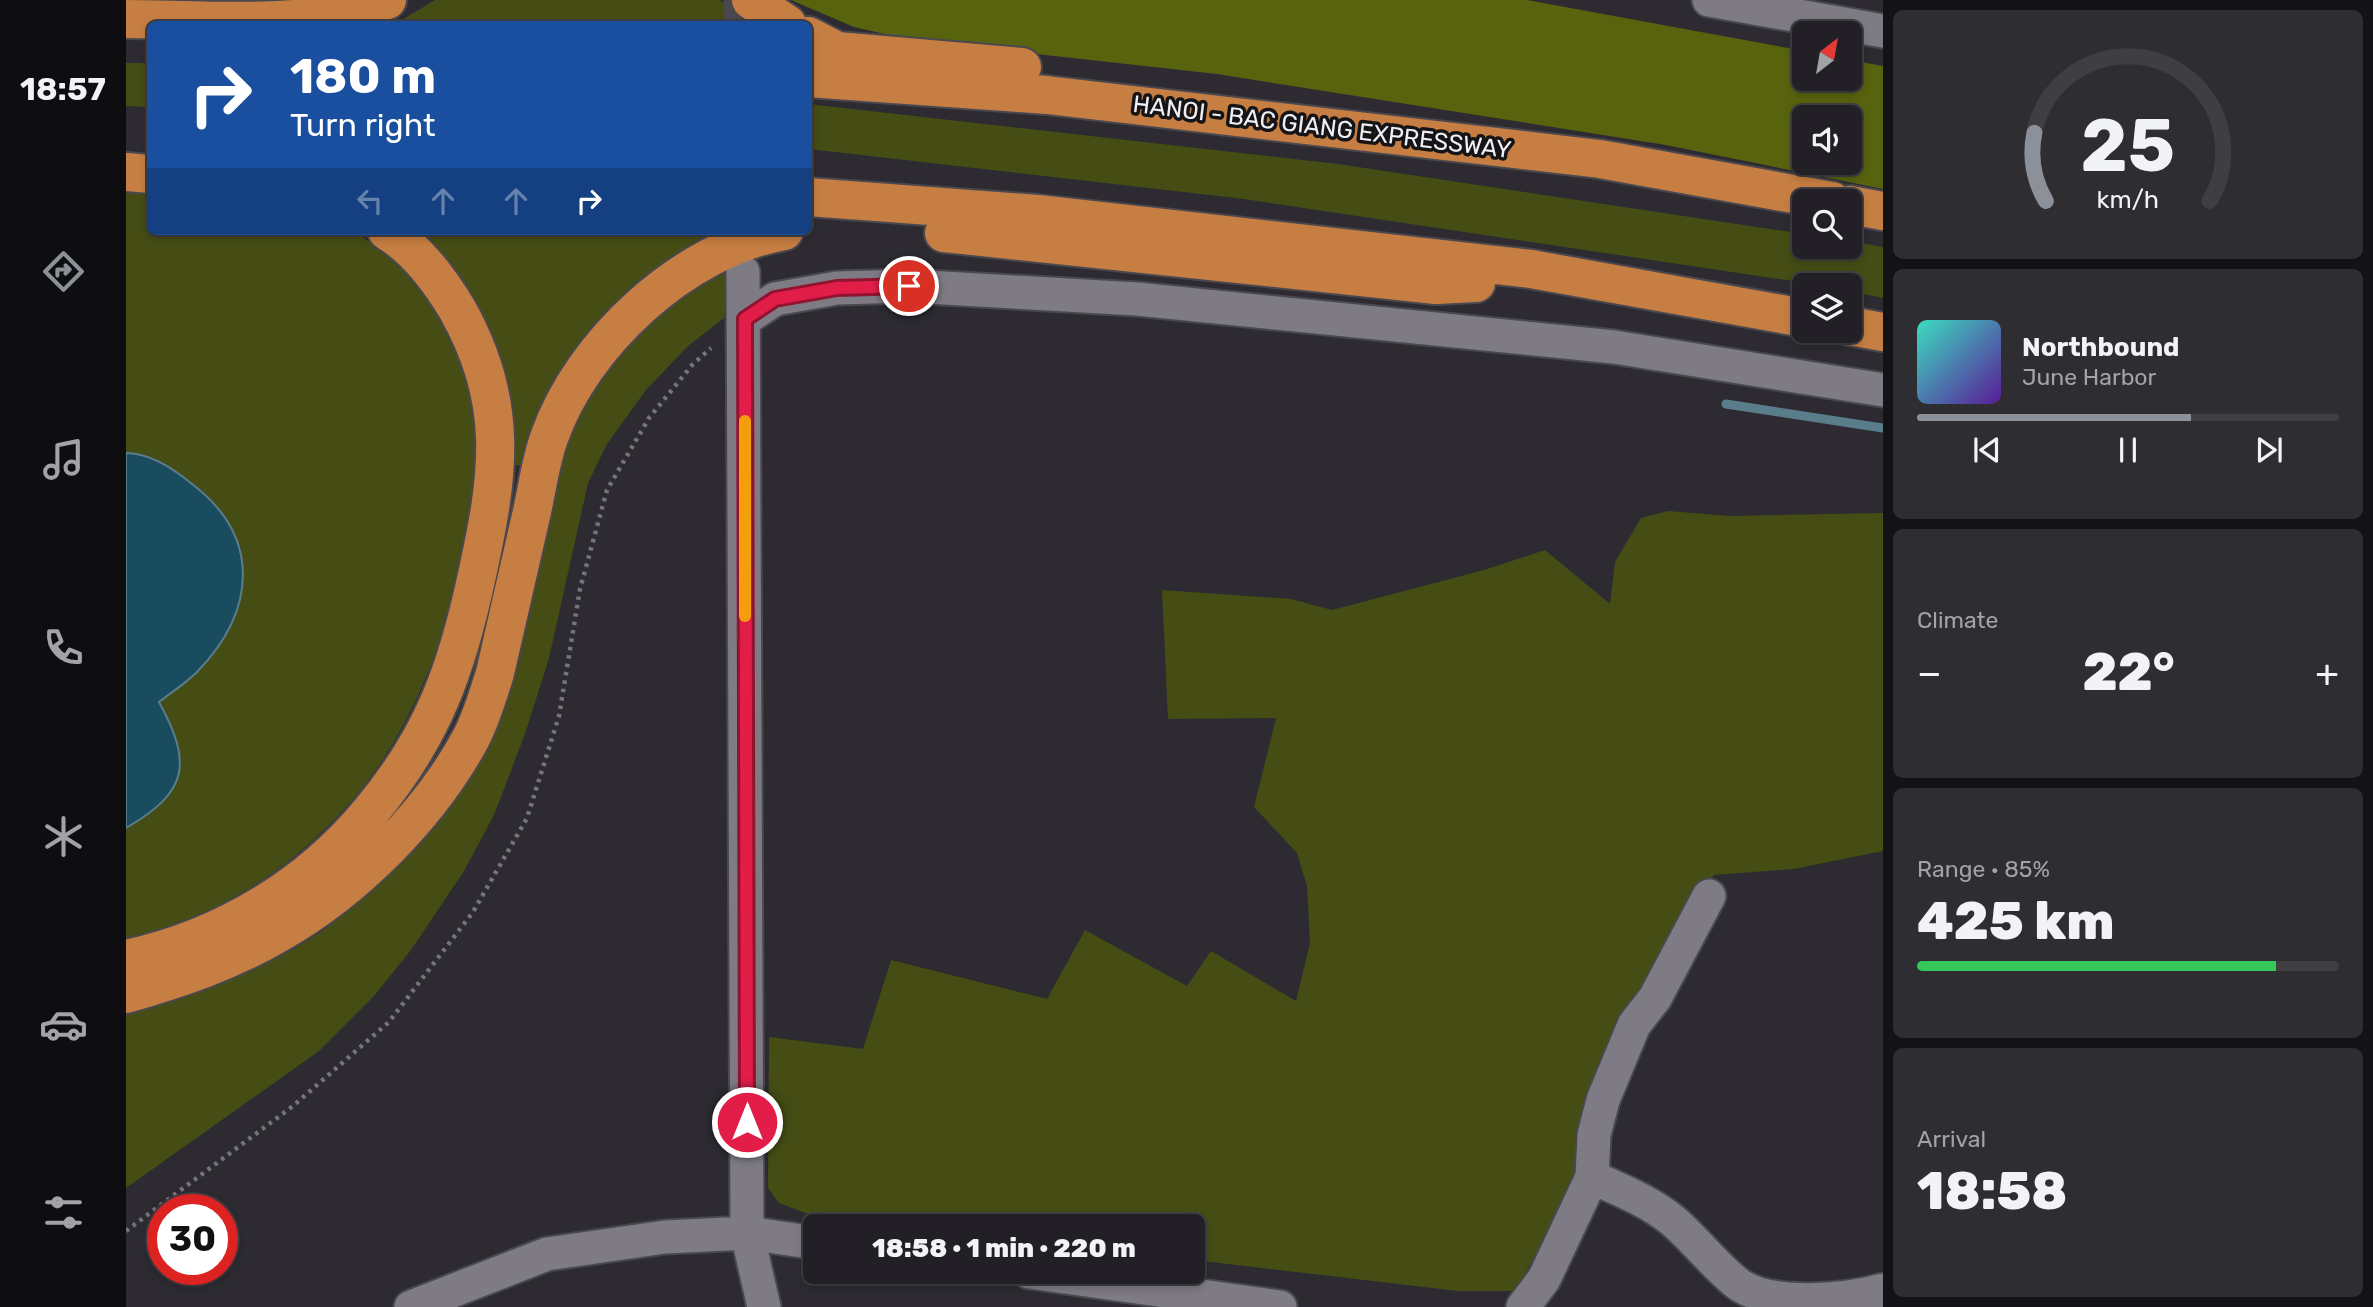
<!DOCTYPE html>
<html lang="en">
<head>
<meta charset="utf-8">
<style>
	:root { --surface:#222026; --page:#2e2d32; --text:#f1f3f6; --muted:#a2a3a7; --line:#3f3e43; --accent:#8c9099 }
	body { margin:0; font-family:Rubik,sans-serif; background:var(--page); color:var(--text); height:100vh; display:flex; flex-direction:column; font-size:26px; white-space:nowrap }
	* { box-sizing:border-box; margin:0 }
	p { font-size:23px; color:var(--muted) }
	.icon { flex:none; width:38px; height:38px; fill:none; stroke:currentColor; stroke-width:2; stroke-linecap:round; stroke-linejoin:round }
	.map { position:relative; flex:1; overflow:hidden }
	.details { display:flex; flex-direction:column; gap:10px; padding:10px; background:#131215; width:490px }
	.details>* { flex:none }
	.banner { position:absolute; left:21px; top:21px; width:665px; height:214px; border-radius:10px; box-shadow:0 4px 10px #0003,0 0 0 2px var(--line); background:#1a4fa0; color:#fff; overflow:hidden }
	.needle { width:46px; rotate:31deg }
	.controls { position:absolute; left:1666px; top:21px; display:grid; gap:14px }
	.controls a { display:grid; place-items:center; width:70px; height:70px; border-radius:10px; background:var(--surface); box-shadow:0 4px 10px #0003,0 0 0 2px var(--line); font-size:35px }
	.speed { position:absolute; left:21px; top:1194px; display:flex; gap:14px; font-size:35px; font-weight:700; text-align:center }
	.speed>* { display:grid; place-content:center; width:91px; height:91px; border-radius:50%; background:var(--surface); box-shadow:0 4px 10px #0003,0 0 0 2px var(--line); line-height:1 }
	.speed .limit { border:10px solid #d22; background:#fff; color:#111 }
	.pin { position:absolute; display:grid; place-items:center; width:60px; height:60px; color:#fff; margin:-30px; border:4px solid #fff; border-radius:50%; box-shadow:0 2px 7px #0007 }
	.me { position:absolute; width:77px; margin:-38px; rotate:0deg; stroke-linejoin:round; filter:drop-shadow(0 0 5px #0008) }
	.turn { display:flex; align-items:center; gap:24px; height:147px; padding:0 28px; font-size:32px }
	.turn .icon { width:91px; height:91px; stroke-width:2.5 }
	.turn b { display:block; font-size:49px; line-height:60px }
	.lanes { display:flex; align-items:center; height:66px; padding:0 28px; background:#0003; justify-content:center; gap:35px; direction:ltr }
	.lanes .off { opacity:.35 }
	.big { font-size:52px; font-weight:800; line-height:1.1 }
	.details .tile { flex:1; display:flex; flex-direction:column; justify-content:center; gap:10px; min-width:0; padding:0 24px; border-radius:10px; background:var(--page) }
	.details .dial { align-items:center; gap:0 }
	.dial svg { height:182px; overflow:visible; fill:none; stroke:var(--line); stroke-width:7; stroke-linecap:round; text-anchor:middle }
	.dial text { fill:var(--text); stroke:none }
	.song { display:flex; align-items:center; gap:21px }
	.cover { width:84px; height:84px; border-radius:10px; background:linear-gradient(135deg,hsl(170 70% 55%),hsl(270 70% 35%)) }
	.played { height:7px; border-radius:4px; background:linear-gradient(90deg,var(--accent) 65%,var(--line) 65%) }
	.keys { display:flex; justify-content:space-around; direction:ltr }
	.heat { display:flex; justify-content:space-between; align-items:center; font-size:38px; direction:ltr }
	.charge { height:10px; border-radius:5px; background:linear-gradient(90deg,#34c759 85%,var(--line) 0) }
	.trip { position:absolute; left:677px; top:1214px; width:402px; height:70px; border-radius:10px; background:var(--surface); box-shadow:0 4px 10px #0003,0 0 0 2px var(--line); font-weight:800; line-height:70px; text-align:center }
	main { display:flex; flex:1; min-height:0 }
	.tabs { display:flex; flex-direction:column; width:126px; justify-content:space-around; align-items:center; background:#0e0d0f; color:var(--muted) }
	.tabs .icon { width:49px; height:49px }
	.tabs .on { color:var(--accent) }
	.tabs b { font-size:32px; color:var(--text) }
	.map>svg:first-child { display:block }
</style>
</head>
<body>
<main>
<nav class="tabs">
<b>18:57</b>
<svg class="icon on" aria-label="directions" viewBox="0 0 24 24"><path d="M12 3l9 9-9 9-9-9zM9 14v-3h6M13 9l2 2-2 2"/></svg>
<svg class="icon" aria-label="music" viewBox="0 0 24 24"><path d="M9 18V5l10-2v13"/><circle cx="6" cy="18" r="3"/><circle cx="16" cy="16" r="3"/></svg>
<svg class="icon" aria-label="phone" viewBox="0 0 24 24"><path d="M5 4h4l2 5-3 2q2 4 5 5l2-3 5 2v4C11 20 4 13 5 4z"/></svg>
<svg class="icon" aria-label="climate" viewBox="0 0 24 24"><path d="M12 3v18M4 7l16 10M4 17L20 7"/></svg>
<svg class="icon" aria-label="car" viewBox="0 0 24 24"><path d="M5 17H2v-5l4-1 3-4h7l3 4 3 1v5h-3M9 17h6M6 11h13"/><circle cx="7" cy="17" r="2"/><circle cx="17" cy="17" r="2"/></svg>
<svg class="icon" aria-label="filters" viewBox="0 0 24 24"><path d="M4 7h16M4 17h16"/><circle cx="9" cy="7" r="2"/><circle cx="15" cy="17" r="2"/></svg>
</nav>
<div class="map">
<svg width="1757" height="1307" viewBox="0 0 1757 1307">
	<rect width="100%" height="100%" fill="#2d2a32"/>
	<path fill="#454d14" d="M309 0H594L624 24H269Z
		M0 63H24V107L0 106Z
		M682 104 1212 164 1678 234V247H1724V241L1757 247V298L1724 291V285H1693L1118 199 683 149Z
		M0 183 24 184V231H227C317 283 364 395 352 498 349 527 337 557 330 585 308 672 271 757 207 821 143 886 85 914 0 942V828C60 794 69 762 33 702L71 672 107 623 115 549 98 516 75 490 6 453H0Z
		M293 231H604L587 239 396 466 389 465 384 402Z
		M608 269 598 318 562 346 520 390 481 444 462 483 423 658 399 734 368 815 338 871 285 950 248 996 193 1051 0 1188V1010L38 1003 166 950 199 929 231 902 314 809 446 411 516 323 586 278Z
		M1542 511 1604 516 1757 513V851L1668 869 1588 875 1549 937 1454 1177 1389 1291H1332L1068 1260V1227H781L682 1214 653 1203 642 1188 643 1037 737 1049 765 960 921 999 959 930 1061 986 1085 951 1170 1001 1184 943 1181 886 1171 853 1128 807 1150 718 1042 719 1036 590 1165 599 1206 610 1358 570 1419 550 1484 604 1489 562 1515 518Z"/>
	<path fill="#58630e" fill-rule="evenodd" d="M665 0H1401L1678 51V79H1724V60L1757 66V189L1540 145 1091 74 785 40 728 27ZM1678 117H1724V163H1678Z"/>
	<path fill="#1a4c60" stroke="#5a7d8c" stroke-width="2" d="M0 453C25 453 48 469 66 484 137 538 129 612 71 672 60 683 46 692 33 702 67 764 62 792 0 828Z"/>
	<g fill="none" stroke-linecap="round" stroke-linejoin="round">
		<path stroke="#5a7d8c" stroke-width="9" d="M1600 404 1757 428"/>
		<path stroke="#4a474f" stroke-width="33" stroke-dasharray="33 17" stroke-linecap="butt" d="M614 0V24"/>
		<g stroke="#4a484e" stroke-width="37">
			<path id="street" d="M1583 0 1757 31
				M619 319 649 299 711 288 783 286 1011 299 1488 347 1757 390
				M1583 896 1529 998 1508 1025 1477 1100 1468 1135 1466 1177C1492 1189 1523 1201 1546 1220 1567 1237 1595 1273 1615 1286 1649 1307 1721 1300 1757 1290
				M903 1272 1154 1307
				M285 1307 421 1254 539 1237 621 1233 617 272
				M638 1307 621 1233 690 1243
				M1397 1307 1418 1279 1466 1177"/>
		</g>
		<g stroke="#4a484e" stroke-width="42">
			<path id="highway" d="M625 0 661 24
				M0 19C85 19 181 30 261 0
				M682 36 711 51 896 67
				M682 78 921 95 1474 159 1706 201
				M0 172 24 174
				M682 197 912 214 1405 269 1678 318
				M1724 205 1757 211
				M818 233 1310 285 1350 283
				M1724 326 1757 332
				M0 959C95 939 182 887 244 812 307 737 331 669 351 575 373 475 384 402 331 309 313 279 291 249 261 231
				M0 994C52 979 106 961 153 933 229 889 303 816 345 738 356 717 362 695 369 673 381 621 393 569 405 516 411 491 414 463 423 438 456 343 558 249 658 231"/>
		</g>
		<path stroke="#76737a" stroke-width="4.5" stroke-dasharray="3.5 5" stroke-linecap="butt" d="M0 1231 167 1106 263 1022 347 912 401 818 433 716 454 589 481 490 523 418 567 364 585 348"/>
		<use href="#street" stroke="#7e7b84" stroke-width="33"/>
		<use href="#highway" stroke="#c77e42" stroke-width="38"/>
	</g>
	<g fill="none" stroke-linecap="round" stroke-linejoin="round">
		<g stroke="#92132f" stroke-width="18">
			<path id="route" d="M621 1122 619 319 649 299 711 288 783 286"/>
		</g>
		<use href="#route" stroke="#e11d48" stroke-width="12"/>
		<path stroke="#f59e0b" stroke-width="12" d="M619 421V616"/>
	</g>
	<g text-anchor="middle" stroke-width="7" stroke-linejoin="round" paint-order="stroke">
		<g font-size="24" fill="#f0eef3" stroke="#151417">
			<text transform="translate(1196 127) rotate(7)" y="8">HANOI - BAC GIANG EXPRESSWAY</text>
		</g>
	</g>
</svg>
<div class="controls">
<a><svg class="needle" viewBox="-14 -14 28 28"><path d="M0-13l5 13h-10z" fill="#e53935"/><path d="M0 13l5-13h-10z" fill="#a2a3a7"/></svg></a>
<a><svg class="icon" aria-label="sound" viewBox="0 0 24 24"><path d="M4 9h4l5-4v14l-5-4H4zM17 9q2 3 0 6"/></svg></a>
<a><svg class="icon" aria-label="search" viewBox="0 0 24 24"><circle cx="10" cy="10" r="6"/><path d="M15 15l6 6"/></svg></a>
<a><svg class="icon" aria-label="layers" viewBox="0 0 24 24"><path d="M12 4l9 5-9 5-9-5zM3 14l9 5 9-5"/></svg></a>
</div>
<div class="speed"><div class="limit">30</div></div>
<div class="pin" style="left:783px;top:286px;background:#d93025"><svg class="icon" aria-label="arrive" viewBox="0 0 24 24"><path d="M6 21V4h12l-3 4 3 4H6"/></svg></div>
<svg class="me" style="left:621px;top:1122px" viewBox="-20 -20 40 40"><circle r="17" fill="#e11d48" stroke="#fff" stroke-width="3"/><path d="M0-11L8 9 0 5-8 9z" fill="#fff"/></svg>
<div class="trip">18:58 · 1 min · 220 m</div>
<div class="banner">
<div class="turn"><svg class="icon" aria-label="right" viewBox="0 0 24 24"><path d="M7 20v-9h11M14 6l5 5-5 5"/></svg><div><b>180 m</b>Turn right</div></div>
<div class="lanes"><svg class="icon off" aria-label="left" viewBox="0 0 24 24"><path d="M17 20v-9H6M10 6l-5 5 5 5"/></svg><svg class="icon off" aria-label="ahead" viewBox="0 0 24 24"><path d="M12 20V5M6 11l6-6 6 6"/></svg><svg class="icon off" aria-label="ahead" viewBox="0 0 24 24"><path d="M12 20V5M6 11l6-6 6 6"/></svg><svg class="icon" aria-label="right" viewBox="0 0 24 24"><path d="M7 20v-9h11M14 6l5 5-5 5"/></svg></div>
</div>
</div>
<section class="details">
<div class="tile dial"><svg viewBox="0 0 100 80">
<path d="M14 69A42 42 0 1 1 86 69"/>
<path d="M14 69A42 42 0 0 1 9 39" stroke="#8c9099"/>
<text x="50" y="56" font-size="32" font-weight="700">25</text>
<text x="50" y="72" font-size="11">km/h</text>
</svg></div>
<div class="tile">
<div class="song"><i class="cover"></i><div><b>Northbound</b><p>June Harbor</p></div></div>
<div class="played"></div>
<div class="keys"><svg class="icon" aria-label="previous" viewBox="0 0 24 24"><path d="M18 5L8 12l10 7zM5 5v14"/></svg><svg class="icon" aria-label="pause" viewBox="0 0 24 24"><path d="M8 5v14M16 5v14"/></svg><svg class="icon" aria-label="next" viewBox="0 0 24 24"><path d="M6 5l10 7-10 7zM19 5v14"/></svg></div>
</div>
<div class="tile"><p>Climate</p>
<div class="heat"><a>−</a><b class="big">22°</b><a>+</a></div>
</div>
<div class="tile"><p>Range · 85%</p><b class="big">425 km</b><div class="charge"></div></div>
<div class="tile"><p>Arrival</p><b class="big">18:58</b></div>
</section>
</main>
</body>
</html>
